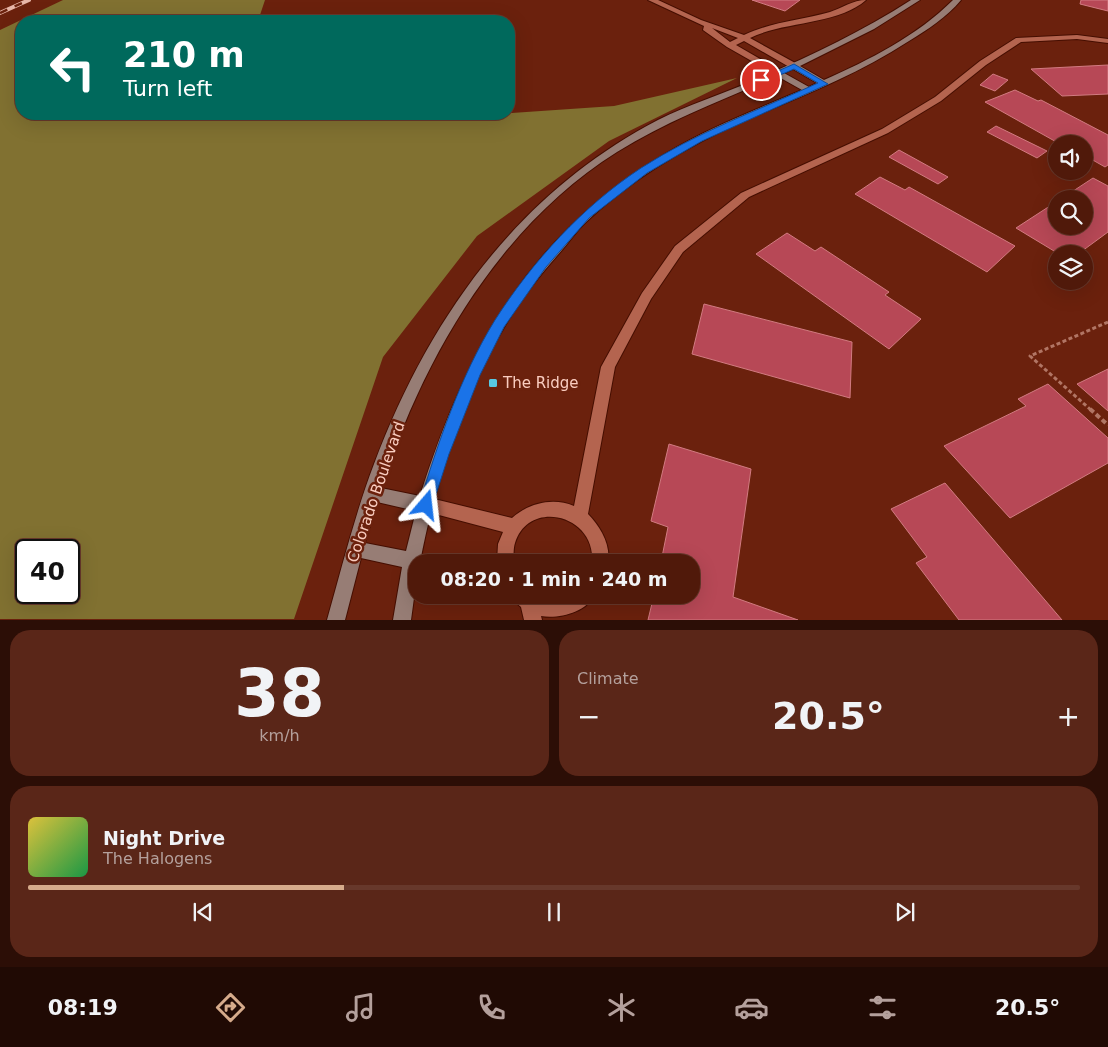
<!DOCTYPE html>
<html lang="en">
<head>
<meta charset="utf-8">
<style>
	:root { --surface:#50190a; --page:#5a2618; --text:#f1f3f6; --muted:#b4a09c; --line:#67382b; --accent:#d6ab8b }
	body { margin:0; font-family:"DejaVu Sans",sans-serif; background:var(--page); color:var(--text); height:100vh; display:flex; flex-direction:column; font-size:19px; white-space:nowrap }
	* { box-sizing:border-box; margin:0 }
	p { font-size:16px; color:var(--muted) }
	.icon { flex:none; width:28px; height:28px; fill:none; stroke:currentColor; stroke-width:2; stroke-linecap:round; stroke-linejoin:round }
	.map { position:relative; height:620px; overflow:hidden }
	.drawer { display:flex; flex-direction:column; gap:10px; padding:10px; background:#2c0e06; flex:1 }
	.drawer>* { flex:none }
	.guide { position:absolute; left:15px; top:15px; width:500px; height:105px; border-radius:20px; box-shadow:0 5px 20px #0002,0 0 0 1px var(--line); background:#00695c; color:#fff; overflow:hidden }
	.fabs { position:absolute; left:1048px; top:135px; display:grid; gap:10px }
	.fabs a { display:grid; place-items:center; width:45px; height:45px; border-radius:50%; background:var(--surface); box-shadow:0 5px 20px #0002,0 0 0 1px var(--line); font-size:25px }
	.speed { position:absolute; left:15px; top:539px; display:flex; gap:10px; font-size:25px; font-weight:700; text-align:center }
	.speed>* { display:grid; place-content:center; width:65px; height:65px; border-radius:50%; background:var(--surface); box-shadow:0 5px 20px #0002,0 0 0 1px var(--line); line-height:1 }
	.speed .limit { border:2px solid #111; border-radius:8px; background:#fff; color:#111 }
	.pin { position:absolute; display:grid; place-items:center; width:42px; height:42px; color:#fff; margin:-21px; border:2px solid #fff; border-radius:50%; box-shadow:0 1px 5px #0007 }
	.me { position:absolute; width:55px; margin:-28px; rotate:17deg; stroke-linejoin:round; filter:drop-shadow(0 0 4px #0008) }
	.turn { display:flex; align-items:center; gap:18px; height:105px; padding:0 25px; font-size:22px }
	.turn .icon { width:65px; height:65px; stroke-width:2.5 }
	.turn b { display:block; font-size:35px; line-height:42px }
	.big { font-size:38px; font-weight:600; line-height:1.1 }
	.drawer .card { flex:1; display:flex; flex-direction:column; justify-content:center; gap:8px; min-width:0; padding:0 18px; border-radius:20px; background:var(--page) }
	.drawer .dial { align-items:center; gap:0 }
	.dial b { font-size:65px; line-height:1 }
	.song { display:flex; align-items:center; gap:15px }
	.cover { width:60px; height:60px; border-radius:8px; background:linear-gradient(135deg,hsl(50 70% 55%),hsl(140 70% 35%)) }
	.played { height:5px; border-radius:2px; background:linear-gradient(90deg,var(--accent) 30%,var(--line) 30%) }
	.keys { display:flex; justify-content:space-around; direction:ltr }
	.heat { display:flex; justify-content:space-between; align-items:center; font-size:28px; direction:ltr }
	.drawer .tiles { flex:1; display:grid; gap:10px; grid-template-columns:1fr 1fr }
	.card:last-child { grid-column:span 2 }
	.trip { position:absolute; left:408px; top:554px; width:292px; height:50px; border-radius:20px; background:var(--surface); box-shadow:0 5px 20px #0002,0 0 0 1px var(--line); font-weight:600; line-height:50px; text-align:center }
	.tabs { display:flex; height:80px; justify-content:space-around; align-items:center; background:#200a04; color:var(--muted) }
	.tabs .icon { width:35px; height:35px }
	.tabs .current { color:var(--accent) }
	.tabs b { font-size:22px; color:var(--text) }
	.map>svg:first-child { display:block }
</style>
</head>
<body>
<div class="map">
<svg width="1108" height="620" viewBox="0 0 1108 620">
	<rect width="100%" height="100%" fill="#6b210d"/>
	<path fill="#817131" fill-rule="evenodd" d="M63 0H265L258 21H21V114H363L439 118 614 106 737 78 609 141 477 236 383 357 294 619H0V30ZM26 550H69V592H26Z"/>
	<path fill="#b74856" stroke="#d27b81" d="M752 0H800L785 11Z
		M1081 0H1108V11L1080 4Z
		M1108 65V94L1062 96 1031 69Z
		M993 74 1008 80 995 91 980 85Z
		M1015 90 1038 101 1041 100 1108 135V165L1105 167 1084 155V144H1060L985 102Z
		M996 126 1047 151 1037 158 987 132Z
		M899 150 948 177 938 184 889 157Z
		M880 177 905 190 909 187 1015 246 987 272 855 194Z
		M1093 178 1108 186V232L1078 254H1059L1016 228 1056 202V226H1084V199H1061Z
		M787 233 815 251 821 247 889 292 885 295 921 319 889 349 756 254Z
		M704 304 852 342 850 398 692 354Z
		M1108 369V411L1077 384Z
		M1048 384 1108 438V463L1010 518 944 446 1026 406 1018 399Z
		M669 444 751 469 733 597 798 620H648L654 595H691V562H661L668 527 651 521Z
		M945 483 1062 620H959L916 563 927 557 891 509Z"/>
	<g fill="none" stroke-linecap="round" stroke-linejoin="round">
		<g stroke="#450e01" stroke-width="2">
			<path id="lane" d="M648 0H658L701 20 744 35C771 22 801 20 830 12 842 8 853 0 866 0 838 25 784 21 750 38L797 64V68H791L744 41 736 45 781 71 782 73 778 76 727 47 703 30 704 26ZM712 28 738 38 730 42Z
				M1077 35 1108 39V43L1077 39 1021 42 986 65 941 101 888 133 749 197 683 252 651 299 615 367 588 514C600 526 611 545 608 562H592C596 515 529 498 515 543 513 549 514 556 513 562H497L498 544 503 532 420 510 418 505 420 500 426 497 512 518C529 503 553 497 574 506L601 367 642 293 675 246 741 193 882 129 935 97 980 61 1016 38Z
				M511 595H533L552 599 570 595H594C586 613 558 619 541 616L542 620H524L521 607 514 601Z"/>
		</g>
		<g stroke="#450e01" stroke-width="2">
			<path id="secondary" d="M911 0H920L874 29 800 66 824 80C869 60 917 36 953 0H961C947 17 927 30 909 41 858 74 805 95 750 118 691 144 633 177 586 222 577 230 570 241 562 250 543 272 524 294 509 319 464 392 436 479 420 562H416V583L411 620H393L402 567 361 558 345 620H327C342 567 355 514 374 464 429 318 518 193 658 120 688 105 720 95 750 82 806 58 860 33 911 0ZM793 69 817 83 809 87 784 73ZM777 76 802 90C755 110 708 128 665 154 530 234 466 350 420 496L381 488C423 358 499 226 617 152 668 120 723 100 777 76ZM377 502 416 511 406 551 365 543Z"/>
		</g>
		<path stroke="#b17564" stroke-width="3" stroke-dasharray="4 2.5" stroke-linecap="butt" d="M1091 410 1030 356 1108 322"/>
		<path stroke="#b17564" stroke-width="4" stroke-dasharray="5 3" stroke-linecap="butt" d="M1090 409 1108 425"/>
		<use href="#lane" fill="#b4644f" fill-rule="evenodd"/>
		<use href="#secondary" fill="#977d75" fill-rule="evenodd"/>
		<g stroke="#e7b6a8" stroke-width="4">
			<path id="rail" d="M0 13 29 0"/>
		</g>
		<use href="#rail" stroke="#6b210d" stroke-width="2.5" stroke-dasharray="8" stroke-linecap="butt"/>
	</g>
	<path fill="#1a73e8" stroke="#114b97" d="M794 64 828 84 702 141 647 173 589 218 546 267 504 327 480 375 449 454 431 510 426 512 421 510 419 505C438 443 460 377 495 320 532 262 583 206 641 168 695 133 759 110 818 83L794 69 764 82 757 80Z"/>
	<rect fill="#58c9e3" stroke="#6b210d" stroke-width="2" x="488" y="378" width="10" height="10" rx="2.5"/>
	<g text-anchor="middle" stroke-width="5" stroke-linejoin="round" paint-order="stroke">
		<g font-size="15" fill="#facdc0" stroke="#6b210d" text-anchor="start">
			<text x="503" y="388">The Ridge</text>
		</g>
		<g font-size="15" fill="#facdc0" stroke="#6b210d">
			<text transform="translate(376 492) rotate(-71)" y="5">Colorado Boulevard</text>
		</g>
	</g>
</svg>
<div class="fabs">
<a><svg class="icon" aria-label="sound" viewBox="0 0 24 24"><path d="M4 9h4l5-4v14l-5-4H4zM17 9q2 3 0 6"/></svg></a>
<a><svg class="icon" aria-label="search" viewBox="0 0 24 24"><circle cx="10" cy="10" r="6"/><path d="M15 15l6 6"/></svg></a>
<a><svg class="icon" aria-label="layers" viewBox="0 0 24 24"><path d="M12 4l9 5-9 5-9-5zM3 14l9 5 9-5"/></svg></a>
</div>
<div class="speed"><div class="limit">40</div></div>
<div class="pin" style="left:761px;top:80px;background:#d93025"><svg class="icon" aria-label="arrive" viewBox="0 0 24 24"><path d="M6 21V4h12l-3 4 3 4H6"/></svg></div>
<svg class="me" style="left:426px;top:505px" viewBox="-20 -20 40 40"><path d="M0-17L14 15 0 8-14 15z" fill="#1a73e8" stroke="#fff" stroke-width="4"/></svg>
<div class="trip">08:20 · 1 min · 240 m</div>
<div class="guide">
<div class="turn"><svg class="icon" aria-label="left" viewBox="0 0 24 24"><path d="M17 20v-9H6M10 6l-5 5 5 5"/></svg><div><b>210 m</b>Turn left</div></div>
</div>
</div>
<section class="drawer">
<div class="tiles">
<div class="card dial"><b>38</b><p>km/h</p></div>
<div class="card"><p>Climate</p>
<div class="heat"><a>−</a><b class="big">20.5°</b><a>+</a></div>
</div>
<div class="card">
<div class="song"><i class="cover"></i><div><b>Night Drive</b><p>The Halogens</p></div></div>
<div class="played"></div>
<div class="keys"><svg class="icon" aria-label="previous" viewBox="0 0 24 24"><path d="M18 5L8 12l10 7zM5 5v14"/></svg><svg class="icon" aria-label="pause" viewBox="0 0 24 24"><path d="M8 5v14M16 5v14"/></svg><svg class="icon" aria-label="next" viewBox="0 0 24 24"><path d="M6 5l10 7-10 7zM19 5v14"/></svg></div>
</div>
</div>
</section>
<nav class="tabs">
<b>08:19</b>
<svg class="icon current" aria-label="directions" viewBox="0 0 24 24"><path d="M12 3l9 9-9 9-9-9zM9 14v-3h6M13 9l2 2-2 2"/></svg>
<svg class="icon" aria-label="music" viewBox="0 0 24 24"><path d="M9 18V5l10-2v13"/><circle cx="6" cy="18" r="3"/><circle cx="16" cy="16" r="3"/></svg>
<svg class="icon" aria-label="phone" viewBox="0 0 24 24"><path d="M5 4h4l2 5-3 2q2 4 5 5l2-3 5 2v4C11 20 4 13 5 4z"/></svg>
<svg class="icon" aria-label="climate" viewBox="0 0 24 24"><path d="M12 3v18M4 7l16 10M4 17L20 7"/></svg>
<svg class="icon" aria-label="car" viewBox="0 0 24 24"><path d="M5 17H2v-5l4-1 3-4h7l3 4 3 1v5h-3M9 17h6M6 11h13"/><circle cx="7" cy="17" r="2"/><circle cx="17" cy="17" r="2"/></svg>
<svg class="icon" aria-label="filters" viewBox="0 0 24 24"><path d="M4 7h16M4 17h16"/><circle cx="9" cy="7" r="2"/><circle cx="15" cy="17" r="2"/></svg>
<b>20.5°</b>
</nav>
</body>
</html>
